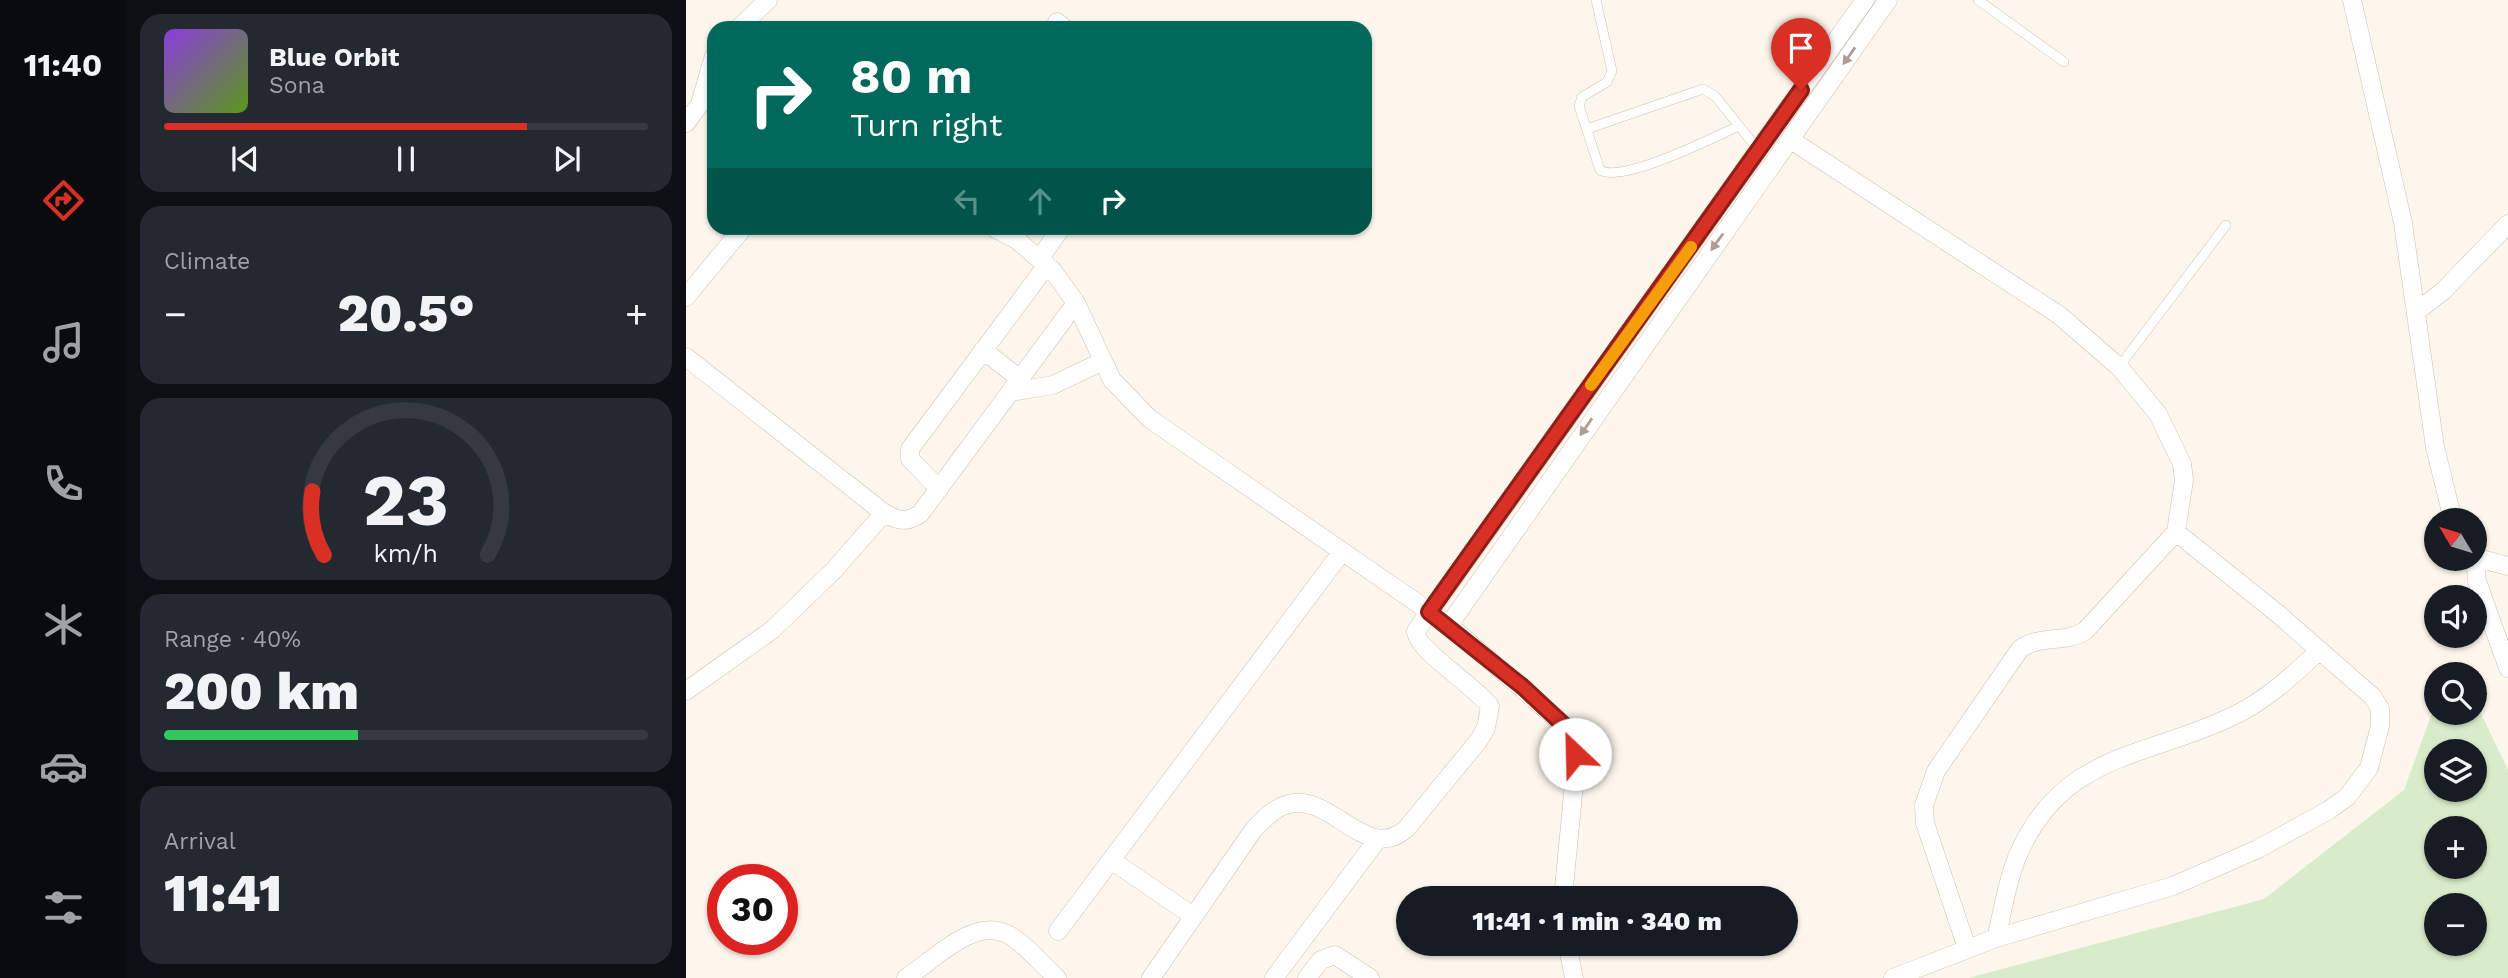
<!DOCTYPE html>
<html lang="en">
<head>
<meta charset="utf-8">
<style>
	:root { --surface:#171b24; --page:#242831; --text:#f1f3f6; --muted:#9ea1a6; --line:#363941; --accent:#d93025 }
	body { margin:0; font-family:"Work Sans",sans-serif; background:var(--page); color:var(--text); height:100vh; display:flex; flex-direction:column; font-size:26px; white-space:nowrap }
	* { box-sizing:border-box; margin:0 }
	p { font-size:23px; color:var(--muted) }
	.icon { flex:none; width:38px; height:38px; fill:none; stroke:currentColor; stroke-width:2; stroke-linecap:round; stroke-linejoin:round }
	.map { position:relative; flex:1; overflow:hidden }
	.panel { display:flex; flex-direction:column; gap:14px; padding:14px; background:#0d0f14; width:560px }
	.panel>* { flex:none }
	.guide { position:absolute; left:21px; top:21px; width:665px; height:214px; border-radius:21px; box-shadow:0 2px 5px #0004; background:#00695c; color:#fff; overflow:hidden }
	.needle { width:46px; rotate:308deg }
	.controls { position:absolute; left:1738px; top:508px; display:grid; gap:14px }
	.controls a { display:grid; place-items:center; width:63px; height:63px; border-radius:50%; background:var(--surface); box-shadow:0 2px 5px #0004; font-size:35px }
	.speed { position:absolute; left:21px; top:864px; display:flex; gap:14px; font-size:35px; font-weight:700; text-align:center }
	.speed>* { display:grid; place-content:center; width:91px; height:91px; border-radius:50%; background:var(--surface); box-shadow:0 2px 5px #0004; line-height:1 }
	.speed .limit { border:10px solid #d22; background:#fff; color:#111 }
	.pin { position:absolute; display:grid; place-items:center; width:60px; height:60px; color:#fff; margin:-72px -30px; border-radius:50% 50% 50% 0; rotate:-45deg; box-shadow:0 0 7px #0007 }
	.pin .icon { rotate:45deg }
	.me { position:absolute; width:77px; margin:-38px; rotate:336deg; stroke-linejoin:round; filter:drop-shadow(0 0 5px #0008) }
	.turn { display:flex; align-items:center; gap:24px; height:147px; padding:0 28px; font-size:32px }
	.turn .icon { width:91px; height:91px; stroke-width:2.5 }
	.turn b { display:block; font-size:49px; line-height:60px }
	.lanes { display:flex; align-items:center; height:66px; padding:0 28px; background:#0003; justify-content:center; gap:35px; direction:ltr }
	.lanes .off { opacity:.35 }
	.big { font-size:52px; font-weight:800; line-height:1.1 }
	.panel .widget { flex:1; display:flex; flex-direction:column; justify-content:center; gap:10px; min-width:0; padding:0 24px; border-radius:21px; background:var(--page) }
	.panel .dial { align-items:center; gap:0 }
	.dial svg { height:182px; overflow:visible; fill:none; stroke:var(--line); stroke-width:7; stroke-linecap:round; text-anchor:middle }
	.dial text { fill:var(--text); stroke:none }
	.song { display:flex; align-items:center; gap:21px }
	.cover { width:84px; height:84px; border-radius:10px; background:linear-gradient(135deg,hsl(270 70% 55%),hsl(90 70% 35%)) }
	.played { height:7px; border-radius:4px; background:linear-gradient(90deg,var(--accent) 75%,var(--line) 75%) }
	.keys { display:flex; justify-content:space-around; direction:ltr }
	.heat { display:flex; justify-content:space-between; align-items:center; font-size:38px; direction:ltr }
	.charge { height:10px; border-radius:5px; background:linear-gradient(90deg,#34c759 40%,var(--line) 0) }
	.trip { position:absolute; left:710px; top:886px; width:402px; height:70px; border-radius:35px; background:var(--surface); box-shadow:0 2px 5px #0004; font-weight:800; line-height:70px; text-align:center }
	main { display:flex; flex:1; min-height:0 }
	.tabs { display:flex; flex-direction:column; width:126px; justify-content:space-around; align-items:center; background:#090b0e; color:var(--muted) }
	.tabs .icon { width:49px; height:49px }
	.tabs .on { color:var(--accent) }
	.tabs b { font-size:32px; color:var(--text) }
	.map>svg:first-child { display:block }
</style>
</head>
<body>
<main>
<nav class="tabs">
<b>11:40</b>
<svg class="icon on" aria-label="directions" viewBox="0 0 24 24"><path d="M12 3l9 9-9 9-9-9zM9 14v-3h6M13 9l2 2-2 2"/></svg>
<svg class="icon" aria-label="music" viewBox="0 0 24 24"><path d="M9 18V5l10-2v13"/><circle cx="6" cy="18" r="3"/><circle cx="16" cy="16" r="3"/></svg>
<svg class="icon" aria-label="phone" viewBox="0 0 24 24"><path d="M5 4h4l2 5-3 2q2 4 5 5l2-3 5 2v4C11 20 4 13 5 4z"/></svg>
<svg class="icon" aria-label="climate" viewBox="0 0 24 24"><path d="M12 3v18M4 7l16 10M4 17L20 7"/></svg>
<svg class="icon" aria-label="car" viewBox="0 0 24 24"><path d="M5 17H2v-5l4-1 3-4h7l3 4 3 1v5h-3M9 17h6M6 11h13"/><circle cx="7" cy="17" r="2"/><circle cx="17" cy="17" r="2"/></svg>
<svg class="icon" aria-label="filters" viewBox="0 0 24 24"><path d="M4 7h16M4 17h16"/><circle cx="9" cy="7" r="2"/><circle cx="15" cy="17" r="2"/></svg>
</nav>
<section class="panel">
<div class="widget">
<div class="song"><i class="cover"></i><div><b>Blue Orbit</b><p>Sona</p></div></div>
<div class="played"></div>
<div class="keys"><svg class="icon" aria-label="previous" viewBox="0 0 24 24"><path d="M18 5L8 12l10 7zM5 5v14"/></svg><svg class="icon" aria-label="pause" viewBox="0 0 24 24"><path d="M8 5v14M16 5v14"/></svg><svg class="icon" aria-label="next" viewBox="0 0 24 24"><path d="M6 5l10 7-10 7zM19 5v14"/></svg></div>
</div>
<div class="widget"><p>Climate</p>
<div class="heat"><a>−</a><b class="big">20.5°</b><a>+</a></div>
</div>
<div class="widget dial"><svg viewBox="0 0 100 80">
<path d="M14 69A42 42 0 1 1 86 69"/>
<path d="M14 69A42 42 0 0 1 9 41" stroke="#d93025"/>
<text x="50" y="56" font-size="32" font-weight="700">23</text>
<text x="50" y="72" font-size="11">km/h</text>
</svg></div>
<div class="widget"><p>Range · 40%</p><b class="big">200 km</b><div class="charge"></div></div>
<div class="widget"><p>Arrival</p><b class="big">11:41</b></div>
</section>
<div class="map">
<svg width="1822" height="978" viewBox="0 0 1822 978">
	<rect width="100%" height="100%" fill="#fdf6ec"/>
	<path fill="#d8ecc9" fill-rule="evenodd" d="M1789 701 1822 770V978H1282L1578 899 1718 790 1750 702V712H1788ZM1750 751H1788V789H1750ZM1750 828H1788V866H1750ZM1750 905H1788V943H1750Z"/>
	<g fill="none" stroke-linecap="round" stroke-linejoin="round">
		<g stroke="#d1beb0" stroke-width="10">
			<path id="service" d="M910 0 926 71 921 82 896 97 893 106 914 170C936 184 1028 137 1053 126
				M1292 0 1378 62
				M901 129 1017 89 1029 96 1073 151
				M1433 367 1540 225"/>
		</g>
		<g stroke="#d1beb0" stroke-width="19">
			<path id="minor" d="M1666 0 1717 223 1749 447 1767 520
				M371 22 378 28
				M53 28 82 0
				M0 123 14 104 28 56
				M1105 140 1373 315 1433 367 1472 414 1496 464 1498 480 1490 532 1399 631C1378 644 1355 634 1334 649L1250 771 1238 805 1239 823 1281 948
				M308 228 331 240 367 271 390 303 426 380 464 419 763 625 881 728 888 743 890 763 877 898
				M354 258 375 228
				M0 297 57 228
				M1730 312 1757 291 1822 224
				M297 350 334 379
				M0 357 198 513C213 521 220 523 234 514L390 303
				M325 392 367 385 415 362
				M253 489 224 459V449L361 265
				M1788 557 1822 566
				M1789 557 1791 581 1822 668
				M763 625 1202 0
				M0 691 86 630 148 570 198 513
				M425 860 507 916
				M372 931 655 553
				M1310 938C1317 911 1321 880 1332 855 1377 751 1462 758 1549 715 1581 700 1608 674 1634 650
				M881 943 888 978
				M220 978C247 961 287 917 321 934 339 943 356 965 371 978
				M465 978 568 829C577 820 589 807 603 804 646 793 681 865 721 828L793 740 800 728 804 706C791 688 728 648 730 631L1179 0
				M588 978 691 840
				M621 978 635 960 649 955 684 978
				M1207 978 1310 938 1487 886 1572 849 1643 810 1661 797 1683 768 1694 726V709L1687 697 1592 614 1490 532"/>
		</g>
		<use href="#service" stroke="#fff" stroke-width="9"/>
		<use href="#minor" stroke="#fff" stroke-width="18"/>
	</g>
	<defs><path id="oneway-solid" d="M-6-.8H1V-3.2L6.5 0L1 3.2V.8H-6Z" transform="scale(1.75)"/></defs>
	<g fill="#af9d94">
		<use href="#oneway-solid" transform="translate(1163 56) rotate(125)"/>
		<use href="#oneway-solid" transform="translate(1031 242) rotate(126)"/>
		<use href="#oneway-solid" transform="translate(900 427) rotate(125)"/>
	</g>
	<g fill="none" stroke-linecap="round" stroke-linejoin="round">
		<g stroke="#8d1f18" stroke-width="18">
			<path id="route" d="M889 754 881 728 837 687 743 612 1115 90"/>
		</g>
		<use href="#route" stroke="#d93025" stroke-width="12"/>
		<path stroke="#f59e0b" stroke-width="12" d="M905 385 1005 247"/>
	</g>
</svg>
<div class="controls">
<a><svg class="needle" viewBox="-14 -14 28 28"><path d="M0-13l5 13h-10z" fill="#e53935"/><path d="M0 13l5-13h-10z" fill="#9ea1a6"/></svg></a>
<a><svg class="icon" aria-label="sound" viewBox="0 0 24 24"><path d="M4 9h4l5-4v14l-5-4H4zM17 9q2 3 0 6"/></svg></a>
<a><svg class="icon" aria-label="search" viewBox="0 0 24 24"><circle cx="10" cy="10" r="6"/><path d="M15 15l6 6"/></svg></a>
<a><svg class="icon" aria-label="layers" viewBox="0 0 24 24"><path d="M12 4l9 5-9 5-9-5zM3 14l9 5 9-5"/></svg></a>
<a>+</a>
<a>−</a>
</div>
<div class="speed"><div class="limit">30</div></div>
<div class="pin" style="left:1115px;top:90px;background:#d93025"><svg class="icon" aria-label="arrive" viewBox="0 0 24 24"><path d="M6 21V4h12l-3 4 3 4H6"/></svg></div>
<svg class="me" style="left:889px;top:754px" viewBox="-20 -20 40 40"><circle r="19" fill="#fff"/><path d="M0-13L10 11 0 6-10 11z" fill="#d93025"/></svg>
<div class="trip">11:41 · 1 min · 340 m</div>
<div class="guide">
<div class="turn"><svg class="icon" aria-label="right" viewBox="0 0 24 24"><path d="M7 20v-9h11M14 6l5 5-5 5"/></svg><div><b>80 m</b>Turn right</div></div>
<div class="lanes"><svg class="icon off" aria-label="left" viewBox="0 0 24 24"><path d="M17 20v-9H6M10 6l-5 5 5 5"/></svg><svg class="icon off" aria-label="ahead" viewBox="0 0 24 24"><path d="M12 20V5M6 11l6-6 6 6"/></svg><svg class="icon" aria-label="right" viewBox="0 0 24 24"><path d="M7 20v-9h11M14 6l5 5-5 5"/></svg></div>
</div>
</div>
</main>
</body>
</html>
